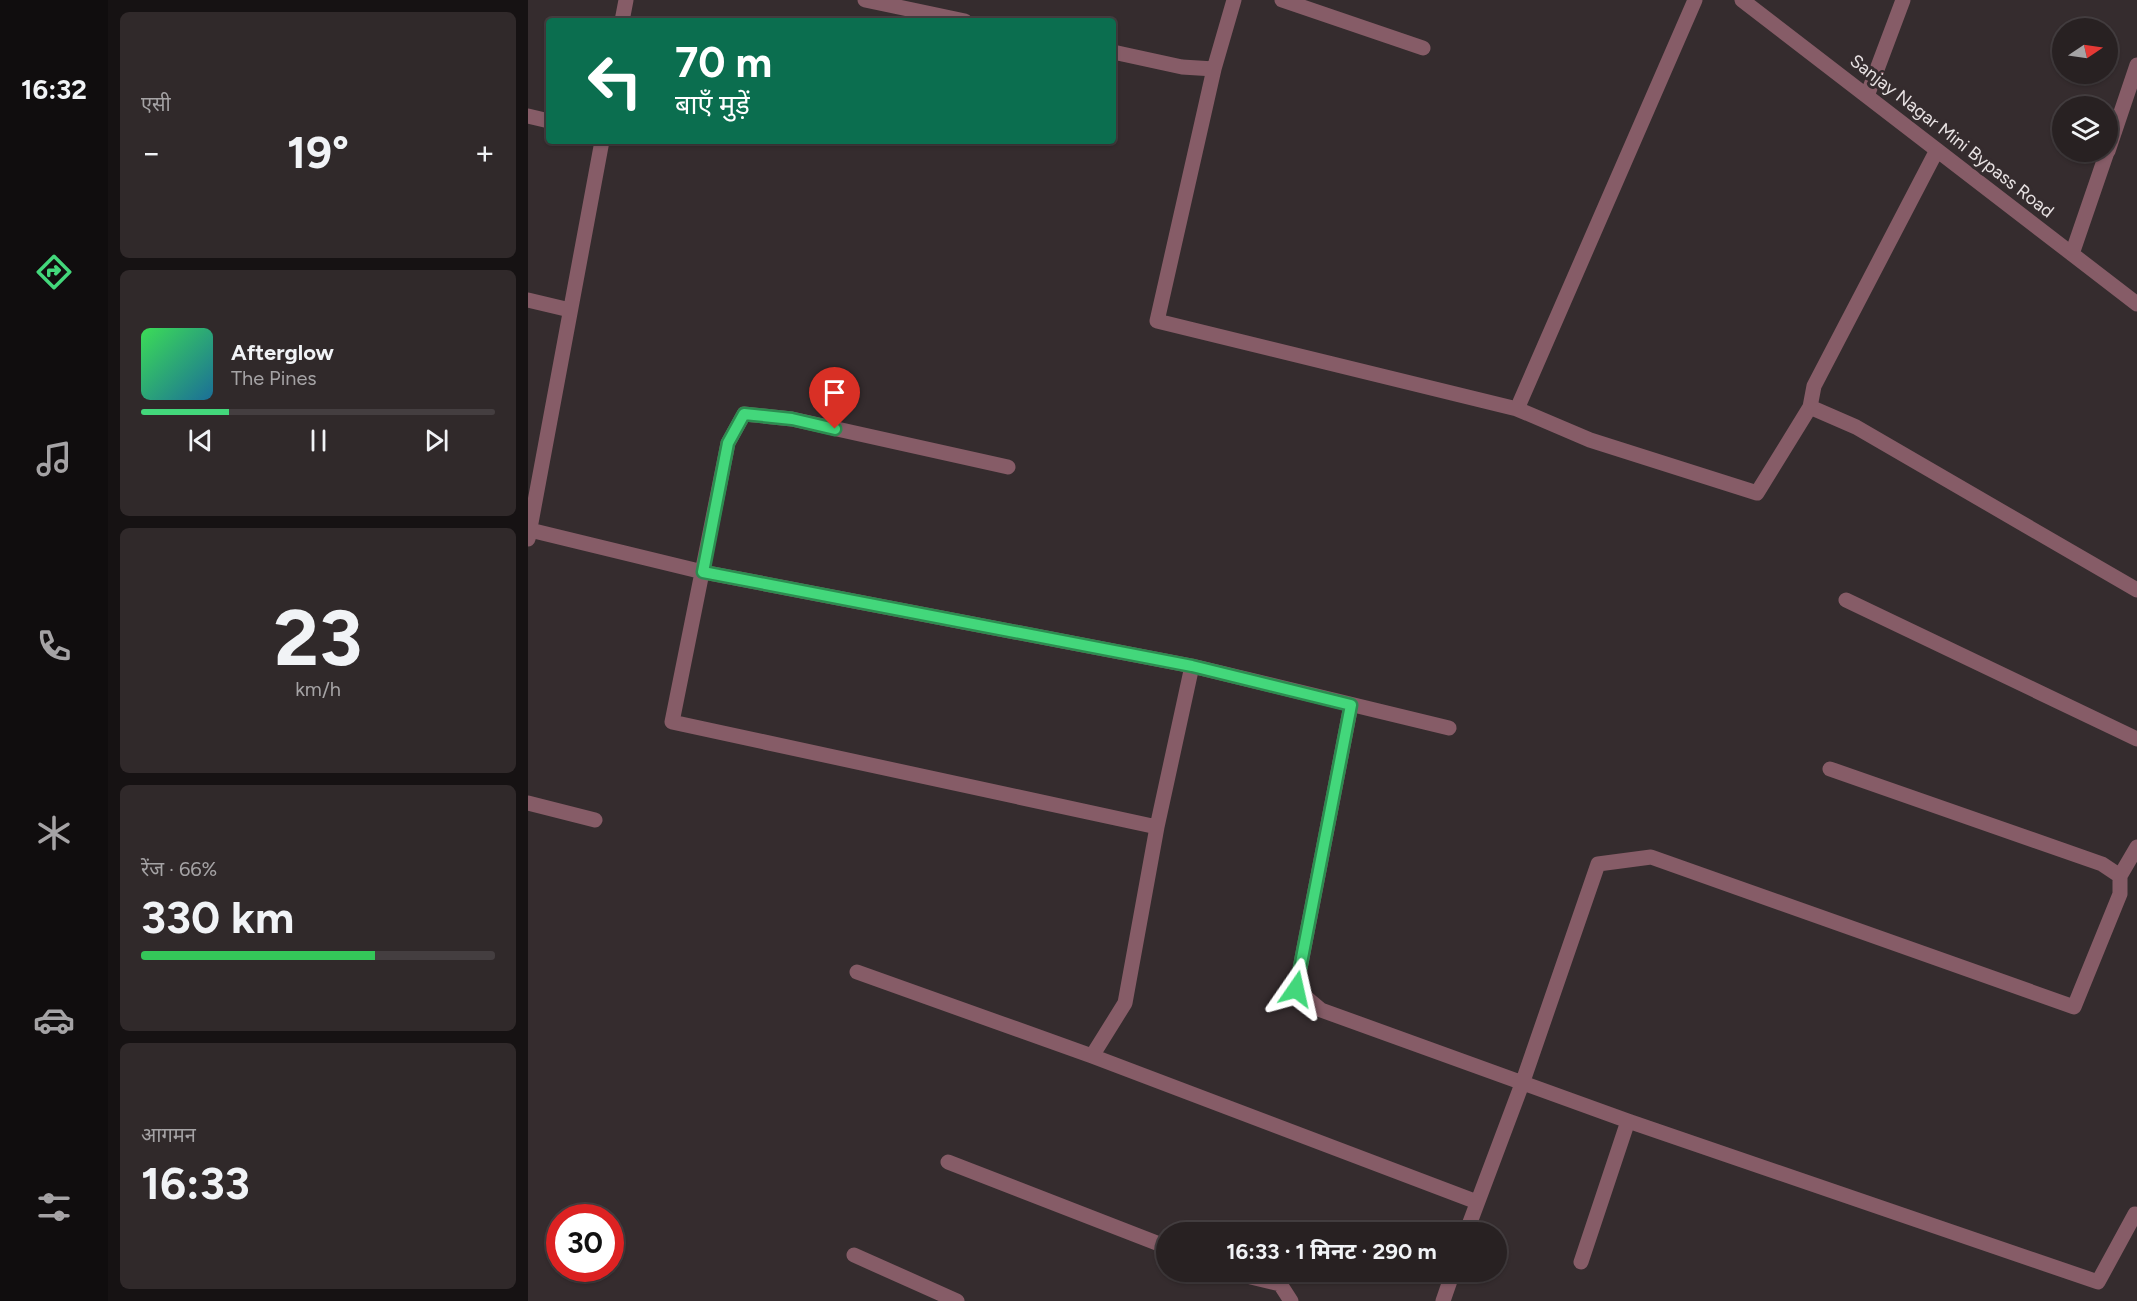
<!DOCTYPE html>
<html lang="hi">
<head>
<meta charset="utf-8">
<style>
	:root { --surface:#282122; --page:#30292a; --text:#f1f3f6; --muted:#a5a3a5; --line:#443e40; --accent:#43d77b }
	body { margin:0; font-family:Figtree,"Noto Sans Devanagari",sans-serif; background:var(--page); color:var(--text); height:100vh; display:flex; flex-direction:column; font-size:22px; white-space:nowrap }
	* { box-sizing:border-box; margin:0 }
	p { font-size:20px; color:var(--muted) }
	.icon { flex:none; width:33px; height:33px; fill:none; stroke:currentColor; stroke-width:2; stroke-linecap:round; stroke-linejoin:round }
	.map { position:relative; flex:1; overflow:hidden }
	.details { display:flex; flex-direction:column; gap:12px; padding:12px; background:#161213; width:420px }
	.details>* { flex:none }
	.guide { position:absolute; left:18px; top:18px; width:570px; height:126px; border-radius:6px; box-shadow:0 2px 4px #0004,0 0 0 2px var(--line); background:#0b6e4f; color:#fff; overflow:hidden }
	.needle { width:39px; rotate:77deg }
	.tools { position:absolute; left:1524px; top:18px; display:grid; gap:12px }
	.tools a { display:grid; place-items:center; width:66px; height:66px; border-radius:50%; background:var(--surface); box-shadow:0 2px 4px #0004,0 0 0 2px var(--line); font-size:30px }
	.speed { position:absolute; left:18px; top:1204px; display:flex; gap:12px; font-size:30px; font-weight:700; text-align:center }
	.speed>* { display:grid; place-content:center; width:78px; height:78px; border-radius:50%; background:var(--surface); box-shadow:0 2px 4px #0004,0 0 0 2px var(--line); line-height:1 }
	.speed .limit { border:9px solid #d22; background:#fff; color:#111 }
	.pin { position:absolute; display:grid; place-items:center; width:51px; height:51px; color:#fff; margin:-62px -26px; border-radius:50% 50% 50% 0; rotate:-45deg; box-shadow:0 0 6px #0007 }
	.pin .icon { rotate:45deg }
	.me { position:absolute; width:66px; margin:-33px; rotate:11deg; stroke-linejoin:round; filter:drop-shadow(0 0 4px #0008) }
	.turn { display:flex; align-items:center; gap:21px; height:126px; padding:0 30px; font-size:27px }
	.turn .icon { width:78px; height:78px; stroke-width:2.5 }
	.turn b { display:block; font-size:42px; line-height:51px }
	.big { font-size:45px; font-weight:700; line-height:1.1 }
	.details .widget { flex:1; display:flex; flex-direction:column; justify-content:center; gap:9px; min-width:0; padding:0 21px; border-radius:9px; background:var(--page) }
	.details .dial { align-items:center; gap:0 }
	.dial b { font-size:78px; line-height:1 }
	.song { display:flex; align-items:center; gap:18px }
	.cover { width:72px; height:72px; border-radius:9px; background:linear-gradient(135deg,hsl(130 70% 55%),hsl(200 70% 35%)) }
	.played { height:6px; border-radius:3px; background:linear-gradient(90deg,var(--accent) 25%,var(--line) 25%) }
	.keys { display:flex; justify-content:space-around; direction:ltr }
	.heat { display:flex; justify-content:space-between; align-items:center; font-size:33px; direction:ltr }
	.charge { height:9px; border-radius:4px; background:linear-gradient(90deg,#34c759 66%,var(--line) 0) }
	.trip { position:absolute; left:628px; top:1222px; width:351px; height:60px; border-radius:30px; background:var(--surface); box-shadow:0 2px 4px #0004,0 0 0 2px var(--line); font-weight:700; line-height:60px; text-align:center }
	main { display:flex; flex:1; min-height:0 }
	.tab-bar { display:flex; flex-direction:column; width:108px; justify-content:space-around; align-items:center; background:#100d0e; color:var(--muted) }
	.tab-bar .icon { width:42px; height:42px }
	.tab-bar .on { color:var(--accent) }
	.tab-bar b { font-size:27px; color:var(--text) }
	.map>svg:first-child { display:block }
</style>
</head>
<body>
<main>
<nav class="tab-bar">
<b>16:32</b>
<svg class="icon on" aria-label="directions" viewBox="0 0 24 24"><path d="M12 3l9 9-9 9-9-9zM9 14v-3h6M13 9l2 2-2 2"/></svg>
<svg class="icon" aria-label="music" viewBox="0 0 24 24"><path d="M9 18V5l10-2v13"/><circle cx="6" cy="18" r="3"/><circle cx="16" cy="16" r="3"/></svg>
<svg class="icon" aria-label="phone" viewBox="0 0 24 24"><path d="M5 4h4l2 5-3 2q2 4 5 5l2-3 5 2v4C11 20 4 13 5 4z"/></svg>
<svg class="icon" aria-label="climate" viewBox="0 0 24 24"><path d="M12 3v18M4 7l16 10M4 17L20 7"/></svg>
<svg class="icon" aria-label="car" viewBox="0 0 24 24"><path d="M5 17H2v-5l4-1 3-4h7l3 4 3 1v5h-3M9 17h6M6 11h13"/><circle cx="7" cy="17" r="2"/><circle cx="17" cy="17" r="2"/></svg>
<svg class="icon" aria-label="filters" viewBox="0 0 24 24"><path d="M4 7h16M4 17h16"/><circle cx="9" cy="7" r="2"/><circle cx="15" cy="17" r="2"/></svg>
</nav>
<section class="details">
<div class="widget"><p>एसी</p>
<div class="heat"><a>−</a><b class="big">19°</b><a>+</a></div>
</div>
<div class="widget">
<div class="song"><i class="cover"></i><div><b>Afterglow</b><p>The Pines</p></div></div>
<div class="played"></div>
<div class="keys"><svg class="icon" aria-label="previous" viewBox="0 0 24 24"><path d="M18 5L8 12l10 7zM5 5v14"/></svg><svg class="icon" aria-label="pause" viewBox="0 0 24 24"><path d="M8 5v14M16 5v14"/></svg><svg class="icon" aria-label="next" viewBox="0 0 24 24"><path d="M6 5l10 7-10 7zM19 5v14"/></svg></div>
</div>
<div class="widget dial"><b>23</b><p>km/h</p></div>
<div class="widget"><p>रेंज · 66%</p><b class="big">330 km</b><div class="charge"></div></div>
<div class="widget"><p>आगमन</p><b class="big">16:33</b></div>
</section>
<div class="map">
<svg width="1609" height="1301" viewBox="0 0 1609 1301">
	<rect width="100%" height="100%" fill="#352c2e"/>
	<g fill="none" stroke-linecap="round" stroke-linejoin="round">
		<path stroke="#865c67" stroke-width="15" d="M337 0 437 21
			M706 0 686 69 629 321 989 409 1062 440 1229 493 1282 407 1286 386 1409 150
			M754 0 895 48
			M1214 0 1609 304
			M94 21 98 0
			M585 52 654 67 686 69
			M1339 96 1375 0
			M0 116 21 121
			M1580 151 1609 65
			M1544 254 1579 152
			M0 300 42 310
			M1282 407 1328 427 1609 590
			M989 409 1167 0
			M480 467 264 419 216 414 200 443 144 722 629 827
			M2 530 175 572 664 666 921 728
			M0 539 74 141
			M1318 600 1609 739
			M823 705 768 989 793 1010 1100 1121 1570 1282 1607 1214 1609 1215
			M1302 769 1574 864 1592 876
			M0 803 67 820
			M329 972 564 1056 949 1202
			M564 1056 597 1003 629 827 664 666
			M420 1162 639 1247
			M938 1233 994 1084 1070 864 1123 857 1546 1007 1592 894V876L1609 847
			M326 1255 429 1301
			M1053 1262 1100 1121
			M702 1272 752 1284 763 1301
			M915 1301 925 1272"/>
	</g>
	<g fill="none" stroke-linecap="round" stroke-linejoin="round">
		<g stroke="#2c8c50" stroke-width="15">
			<path id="route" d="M307 429 264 419 216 414 200 443 175 572 664 666 823 705 768 989"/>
		</g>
		<use href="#route" stroke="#43d77b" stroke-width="10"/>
	</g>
	<g text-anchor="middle" stroke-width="6" stroke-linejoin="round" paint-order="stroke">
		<g font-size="18" fill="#e8e2e3" stroke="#352c2e">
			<text transform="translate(1424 136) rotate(38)" y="6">Sanjay Nagar Mini Bypass Road</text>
		</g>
	</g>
</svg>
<div class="tools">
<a><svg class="needle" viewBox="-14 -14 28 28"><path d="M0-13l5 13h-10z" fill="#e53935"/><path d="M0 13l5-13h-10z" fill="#a5a3a5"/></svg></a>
<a><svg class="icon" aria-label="layers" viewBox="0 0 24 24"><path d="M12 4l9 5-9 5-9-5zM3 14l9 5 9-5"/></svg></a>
</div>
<div class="speed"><div class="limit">30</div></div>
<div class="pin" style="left:307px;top:429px;background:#d93025"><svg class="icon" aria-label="arrive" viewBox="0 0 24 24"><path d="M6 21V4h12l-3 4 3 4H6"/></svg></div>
<svg class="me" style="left:768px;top:989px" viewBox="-20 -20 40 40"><path d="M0-17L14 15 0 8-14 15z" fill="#43d77b" stroke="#fff" stroke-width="4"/></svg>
<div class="trip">16:33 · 1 मिनट · 290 m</div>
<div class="guide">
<div class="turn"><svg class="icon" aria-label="left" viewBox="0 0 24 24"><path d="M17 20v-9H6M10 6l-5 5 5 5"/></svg><div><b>70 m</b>बाएँ मुड़ें</div></div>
</div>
</div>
</main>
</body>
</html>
